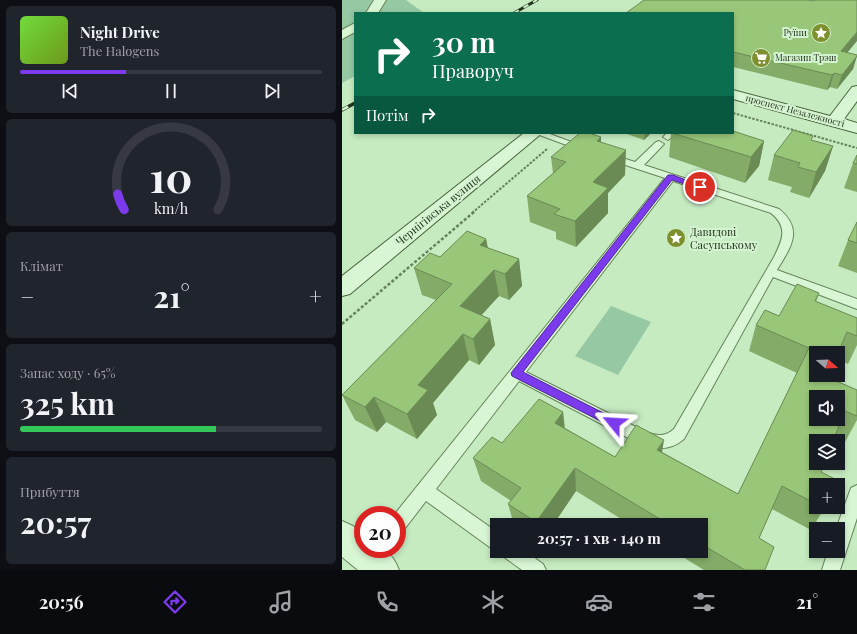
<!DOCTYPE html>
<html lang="uk">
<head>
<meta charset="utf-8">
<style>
	:root { --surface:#171b24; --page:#20242c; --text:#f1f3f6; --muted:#9ea1a6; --line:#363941; --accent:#7c3aed }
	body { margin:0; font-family:"Playfair Display",serif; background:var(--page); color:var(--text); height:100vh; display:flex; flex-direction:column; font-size:15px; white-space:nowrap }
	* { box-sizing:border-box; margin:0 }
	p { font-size:13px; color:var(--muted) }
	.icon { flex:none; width:22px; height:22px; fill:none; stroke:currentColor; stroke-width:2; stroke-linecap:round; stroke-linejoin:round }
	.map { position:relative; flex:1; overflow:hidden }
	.side { display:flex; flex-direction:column; gap:6px; padding:6px; background:#0d0f14; width:342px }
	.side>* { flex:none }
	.hud { position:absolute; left:12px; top:12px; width:380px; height:122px; border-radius:0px; box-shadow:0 2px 6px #0003; background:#0b6e4f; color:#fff; overflow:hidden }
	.needle { width:26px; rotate:109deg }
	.fabs { position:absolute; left:467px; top:346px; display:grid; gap:8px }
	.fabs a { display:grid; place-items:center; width:36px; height:36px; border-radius:0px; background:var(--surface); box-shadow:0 2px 6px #0003; font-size:20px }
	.speed { position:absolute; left:12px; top:506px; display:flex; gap:8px; font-size:20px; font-weight:700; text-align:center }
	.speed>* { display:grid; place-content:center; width:52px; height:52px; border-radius:50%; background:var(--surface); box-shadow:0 2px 6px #0003; line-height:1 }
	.speed .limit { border:6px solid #d22; background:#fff; color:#111 }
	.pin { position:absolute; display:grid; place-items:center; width:34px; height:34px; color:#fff; margin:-17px; border:2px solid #fff; border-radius:50%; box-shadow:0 1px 4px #0007 }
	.me { position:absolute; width:44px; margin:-22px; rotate:297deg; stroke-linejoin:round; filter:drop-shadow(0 0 3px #0008) }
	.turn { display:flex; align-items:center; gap:14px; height:84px; padding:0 12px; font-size:18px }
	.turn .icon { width:52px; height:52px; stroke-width:2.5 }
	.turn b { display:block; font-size:28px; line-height:34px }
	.then { display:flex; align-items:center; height:38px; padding:0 12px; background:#0003; gap:8px; font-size:15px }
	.big { font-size:30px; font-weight:700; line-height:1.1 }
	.side .widget { flex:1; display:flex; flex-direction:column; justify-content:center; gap:6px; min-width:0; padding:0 14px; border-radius:6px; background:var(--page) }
	.side .dial { align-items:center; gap:0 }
	.dial svg { height:104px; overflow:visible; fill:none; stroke:var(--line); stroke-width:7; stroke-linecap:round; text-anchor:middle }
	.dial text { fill:var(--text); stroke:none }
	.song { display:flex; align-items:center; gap:12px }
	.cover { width:48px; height:48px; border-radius:6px; background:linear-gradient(135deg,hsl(100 70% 55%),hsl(80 70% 35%)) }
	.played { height:4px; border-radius:2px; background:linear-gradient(90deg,var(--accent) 35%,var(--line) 35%) }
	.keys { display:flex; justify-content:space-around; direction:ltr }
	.heat { display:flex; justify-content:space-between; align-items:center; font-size:22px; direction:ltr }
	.charge { height:6px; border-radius:3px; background:linear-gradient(90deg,#34c759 65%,var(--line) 0) }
	.trip { position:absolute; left:148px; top:518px; width:218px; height:40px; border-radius:0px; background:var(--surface); box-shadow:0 2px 6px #0003; font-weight:700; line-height:40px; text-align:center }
	.tab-bar { display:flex; height:64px; justify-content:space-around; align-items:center; background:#090b0e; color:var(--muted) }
	.tab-bar .icon { width:28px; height:28px }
	.tab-bar .on { color:var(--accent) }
	.tab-bar b { font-size:18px; color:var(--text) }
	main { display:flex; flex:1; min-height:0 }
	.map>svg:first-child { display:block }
</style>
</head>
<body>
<main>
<section class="side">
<div class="widget">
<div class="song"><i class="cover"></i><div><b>Night Drive</b><p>The Halogens</p></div></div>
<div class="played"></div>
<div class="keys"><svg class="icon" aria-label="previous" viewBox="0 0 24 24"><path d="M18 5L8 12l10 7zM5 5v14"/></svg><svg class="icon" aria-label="pause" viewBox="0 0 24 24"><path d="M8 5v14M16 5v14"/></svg><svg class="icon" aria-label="next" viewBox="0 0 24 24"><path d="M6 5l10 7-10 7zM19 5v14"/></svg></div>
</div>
<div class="widget dial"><svg viewBox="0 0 100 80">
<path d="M14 69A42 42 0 1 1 86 69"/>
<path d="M14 69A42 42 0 0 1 9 57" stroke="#7c3aed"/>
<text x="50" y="56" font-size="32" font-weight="700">10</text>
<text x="50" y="72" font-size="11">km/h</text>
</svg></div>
<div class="widget"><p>Клімат</p>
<div class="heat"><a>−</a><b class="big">21°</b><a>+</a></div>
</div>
<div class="widget"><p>Запас ходу · 65%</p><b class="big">325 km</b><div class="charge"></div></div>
<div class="widget"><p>Прибуття</p><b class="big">20:57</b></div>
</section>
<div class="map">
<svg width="515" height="570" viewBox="0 0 515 570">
	<rect width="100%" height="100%" fill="#c6ebc1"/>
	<path fill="#96c8a4" d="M0 0H64L82 13H13V76L0 83Z
		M269 306 309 322 276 375 233 356Z"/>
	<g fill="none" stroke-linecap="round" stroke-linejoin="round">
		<g stroke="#66835a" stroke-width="2">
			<path id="lane" d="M192 133H205L246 148 244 150H238Z
				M325 133H334L326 140 321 137Z
				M317 141 322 144 302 165 437 209C462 229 449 247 435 270L515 299V309L431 277 342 439C327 452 312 449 294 442L177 381 94 489 155 532V551L149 548 84 501 61 531 55 533V515H52L323 178 265 159 263 157 268 154 293 162 314 142ZM331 181 429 213C446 227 441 239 432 257L332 429C323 437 315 436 304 432L184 372Z
				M515 485V518L498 570H480L486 551H496V529H494L509 488Z
				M159 551H183L201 564 204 570H180L162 557Z"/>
		</g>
		<g stroke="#66835a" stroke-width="2">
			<path id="street" d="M32 0H44L36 13H24Z
				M13 23V32L0 39V30Z
				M0 521 11 526 21 534V549C42 549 49 550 57 570H16L0 557Z"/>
		</g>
		<g stroke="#4a653d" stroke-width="2">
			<path id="secondary" d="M515 86V101L502 119 515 123V133L391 99V90L488 116 510 87Z
				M182 133H200L8 294 0 296V276Z"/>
		</g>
		<path stroke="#66835a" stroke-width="2" stroke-dasharray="2.5 1.5" stroke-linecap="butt" d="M391 113 515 148
			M130 213 205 149"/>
		<path stroke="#66835a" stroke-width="2.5" stroke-dasharray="3 2" stroke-linecap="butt" d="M0 324 132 212"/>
		<use href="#lane" fill="#d8f6d3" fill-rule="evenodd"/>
		<use href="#street" fill="#d8f6d3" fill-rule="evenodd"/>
		<use href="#secondary" fill="#d8f6d3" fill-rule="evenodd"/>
		<g stroke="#25341d" stroke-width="3">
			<path id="rail-far1" d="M172 13 195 0"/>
		</g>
		<g stroke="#25341d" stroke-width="3.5">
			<path id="rail" d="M0 110 13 103"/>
		</g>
		<use href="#rail-far1" stroke="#d4f3d0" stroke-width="2" stroke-dasharray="5.5" stroke-linecap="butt"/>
		<use href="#rail" stroke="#d4f3d0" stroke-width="2.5" stroke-dasharray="7" stroke-linecap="butt"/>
	</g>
	<path fill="#84ab68" d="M391 13 505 53 515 55 511 69 495 89 488 87 485 90 391 67Z
		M282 133H309L302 140Z
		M329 133 422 141 417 166 403 183 327 157Z
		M259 137V142L283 175 266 193V213L234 247 214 239V232L188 222 185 196 211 173 209 157Z
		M470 140 491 146 483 171 467 198 448 192 450 187 426 180 432 155Z
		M515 155V192L502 188 511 163Z
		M515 222V273L496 266 506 240Z
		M144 239 146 248 177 259 180 286 167 300 157 296 139 315 148 319 153 345 137 365 127 360 91 403 95 415 75 439 44 422 35 432 13 420 0 395 94 300 80 295 72 268Z
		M477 293 474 302 515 318V345L506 364 496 359V353L485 377 515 390V420L503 442 493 437 474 485V507H483L469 530 430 509 417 538 423 570H362L331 551H359V525H289L234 491 211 525H172L166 504 169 501 139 481 131 458 221 412 223 428 273 457 320 452 396 494 455 373 407 351 414 325 437 316Z"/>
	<path fill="#6b8b55" d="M515 32V41L496 64 500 50Z
		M515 56 511 69 495 89 500 75Z
		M492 73 488 87 485 90 490 75Z
		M303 133H309L302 140Z
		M259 137V162L255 141Z
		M422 141 417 166 403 183 409 157Z
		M491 146 483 171 467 198 474 172Z
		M284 150 283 175 266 193V213L234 247 233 221 251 182Z
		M144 239 149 265 138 245Z
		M177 259 180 286 167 300 163 274Z
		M152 270 157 296 124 332 118 306Z
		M148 319 153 345 137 365 131 339Z
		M121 334 127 360 91 403 95 415 75 439 65 414 76 385Z
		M32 397 44 422 35 432 23 407Z
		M221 412 223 437 213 423Z
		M322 440 318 465 315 450Z
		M233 468 234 491 211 525H194V522Z"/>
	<path fill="#99c779" stroke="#6b8b55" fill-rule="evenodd" d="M302 0H466L472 1 473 0H515V32L499 51 515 55V56L500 75 492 73 490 75 391 52V13H284Z
		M451 130 471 136 469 140 491 146 474 172 456 167 458 163 432 155Z
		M391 131 422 141 409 157 330 133H391Z
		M238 133H247L259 137 255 141 284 150 251 182 266 188 233 221 212 214 218 209 185 196 224 162 209 157Z
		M515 155V164L511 163Z
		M515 222V243L506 240Z
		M125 231 144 239 138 245 177 259 163 274 152 270 118 306 148 319 131 339 121 334 76 385 86 390 65 414 32 397 23 407 0 395 110 284 72 268 88 253 98 257Z
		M455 284 477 293 473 301 515 318V336L505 332 496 353H474V375H486L485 377 515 390V416L503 411 491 441H474V463H483L479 472 493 479 491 485H474V504L440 486 417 538 432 547 423 570H403L359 544V525H328L233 468 194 522 166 504 179 488 131 458 150 437 160 443 197 399 221 412 213 423 273 457 294 425 322 440 315 450 396 494 467 348 414 325 423 310 437 316ZM474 397H496V419H474Z"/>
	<path fill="#7c3aed" stroke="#51269a" d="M326 175H331L362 187 358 189 330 180 181 372 275 420 277 423 275 426 272 428 170 376 169 373Z"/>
	<defs>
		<g id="sight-disc" transform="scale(1)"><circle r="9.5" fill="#7e8f2d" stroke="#d4f3d0"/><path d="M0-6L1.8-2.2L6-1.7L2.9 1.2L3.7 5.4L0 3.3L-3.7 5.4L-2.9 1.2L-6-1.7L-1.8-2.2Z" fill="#fff"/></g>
		<g id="supermarket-disc" transform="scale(1)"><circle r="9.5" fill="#7e8f2d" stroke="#d4f3d0"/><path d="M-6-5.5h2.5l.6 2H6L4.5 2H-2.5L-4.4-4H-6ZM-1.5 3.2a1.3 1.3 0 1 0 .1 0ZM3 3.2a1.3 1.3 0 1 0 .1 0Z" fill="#fff"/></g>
	</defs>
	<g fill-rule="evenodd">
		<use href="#sight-disc" x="479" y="33"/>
		<use href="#supermarket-disc" x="419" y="58"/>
		<use href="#sight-disc" x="334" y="238"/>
	</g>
	<g text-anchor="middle" stroke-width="4" stroke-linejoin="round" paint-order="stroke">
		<g font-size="9" fill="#25341d" stroke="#d4f3d0" text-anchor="end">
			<text x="465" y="36">Руїни</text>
			<text x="433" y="61" text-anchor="start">Магазин Трэш</text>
		</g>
		<g font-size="9" fill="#25341d" stroke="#d4f3d0">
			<text transform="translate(453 111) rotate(15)" y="3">проспект Незалежності</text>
		</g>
		<g font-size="11" fill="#25341d" stroke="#d4f3d0">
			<text transform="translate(96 210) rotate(-39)" y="4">Чернігівська вулиця</text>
		</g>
		<g font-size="11" fill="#25341d" stroke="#d4f3d0" text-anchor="start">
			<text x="348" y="236">Давидові<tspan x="348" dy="13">Сасунському</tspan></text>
		</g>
	</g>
</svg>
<div class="fabs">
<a><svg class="needle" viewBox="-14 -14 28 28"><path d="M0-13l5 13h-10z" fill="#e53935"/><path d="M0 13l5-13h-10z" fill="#9ea1a6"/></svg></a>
<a><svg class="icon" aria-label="sound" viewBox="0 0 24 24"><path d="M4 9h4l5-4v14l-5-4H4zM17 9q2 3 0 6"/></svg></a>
<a><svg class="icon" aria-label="layers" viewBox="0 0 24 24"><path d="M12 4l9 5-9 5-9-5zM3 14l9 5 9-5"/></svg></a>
<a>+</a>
<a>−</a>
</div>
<div class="speed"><div class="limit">20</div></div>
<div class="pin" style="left:358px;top:187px;background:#d93025"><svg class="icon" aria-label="arrive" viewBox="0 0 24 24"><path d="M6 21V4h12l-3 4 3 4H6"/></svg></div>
<svg class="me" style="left:272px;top:423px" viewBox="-20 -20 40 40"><path d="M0-17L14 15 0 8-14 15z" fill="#7c3aed" stroke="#fff" stroke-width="4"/></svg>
<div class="trip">20:57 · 1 хв · 140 m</div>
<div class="hud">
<div class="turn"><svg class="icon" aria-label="right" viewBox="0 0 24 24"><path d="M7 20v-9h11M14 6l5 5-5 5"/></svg><div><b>30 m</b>Праворуч</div></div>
<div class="then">Потім<svg class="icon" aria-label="right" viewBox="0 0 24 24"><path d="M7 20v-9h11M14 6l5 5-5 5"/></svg></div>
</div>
</div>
</main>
<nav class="tab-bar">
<b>20:56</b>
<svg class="icon on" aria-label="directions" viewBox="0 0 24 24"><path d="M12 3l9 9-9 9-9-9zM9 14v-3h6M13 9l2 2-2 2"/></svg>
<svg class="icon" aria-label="music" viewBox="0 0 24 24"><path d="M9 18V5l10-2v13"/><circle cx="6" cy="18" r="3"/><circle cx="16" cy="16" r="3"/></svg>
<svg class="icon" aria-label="phone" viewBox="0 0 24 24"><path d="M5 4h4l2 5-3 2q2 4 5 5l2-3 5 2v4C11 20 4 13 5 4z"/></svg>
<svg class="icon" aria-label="climate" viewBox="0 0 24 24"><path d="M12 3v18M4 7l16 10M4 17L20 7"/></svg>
<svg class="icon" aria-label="car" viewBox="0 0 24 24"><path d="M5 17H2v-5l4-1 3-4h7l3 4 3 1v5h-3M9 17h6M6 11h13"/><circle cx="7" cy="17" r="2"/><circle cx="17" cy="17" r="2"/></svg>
<svg class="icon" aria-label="filters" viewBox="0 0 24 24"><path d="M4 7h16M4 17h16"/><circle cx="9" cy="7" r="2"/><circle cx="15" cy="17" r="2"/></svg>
<b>21°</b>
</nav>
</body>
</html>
